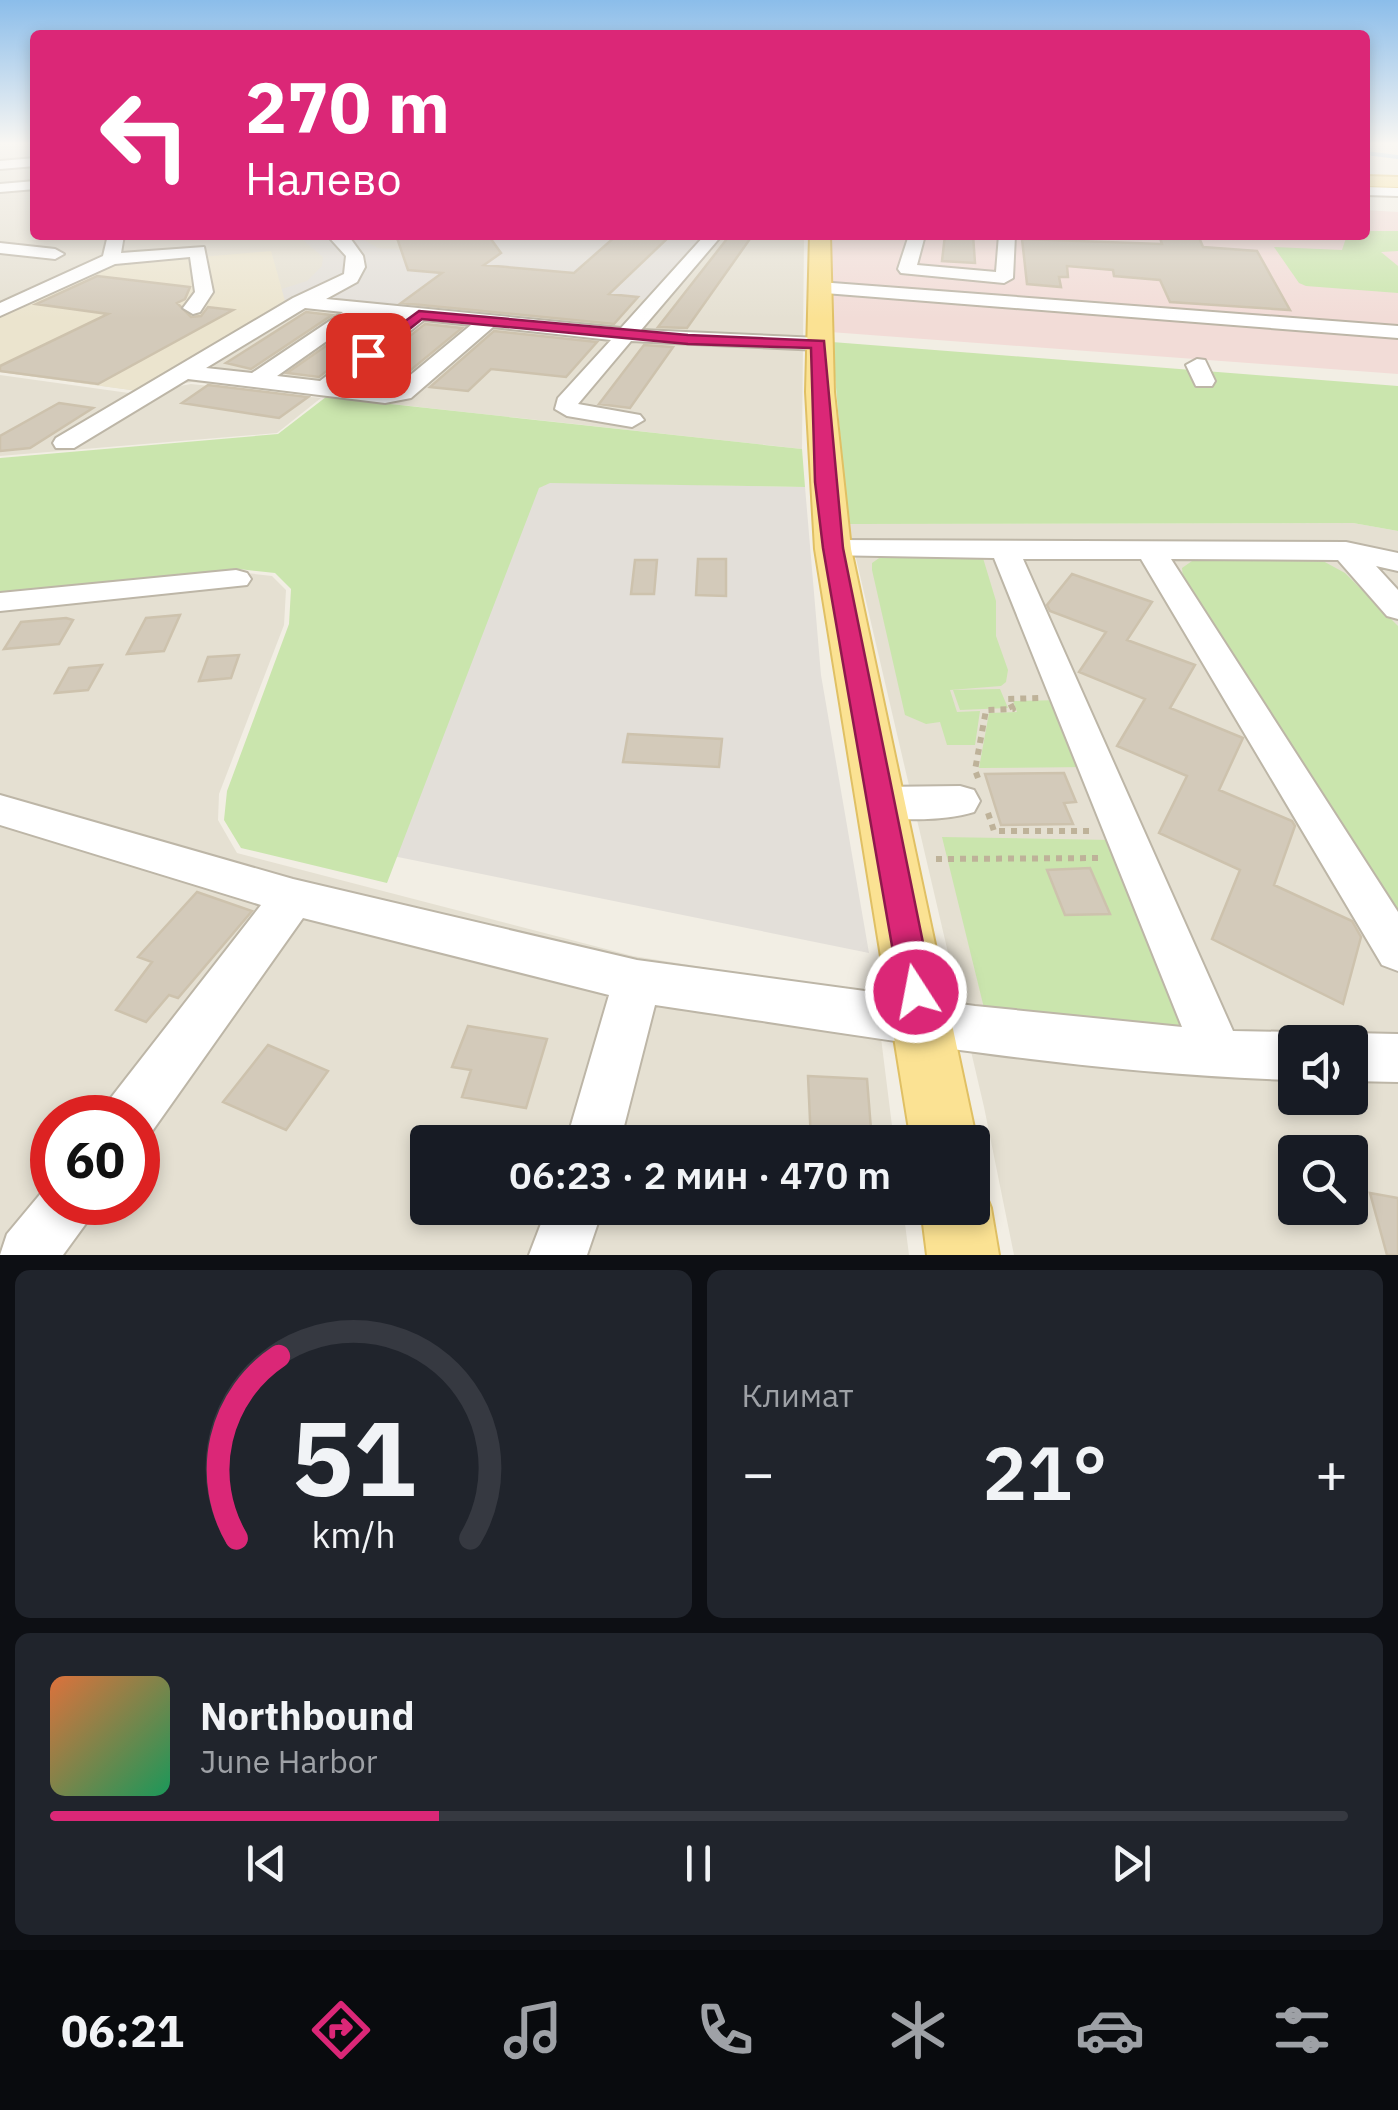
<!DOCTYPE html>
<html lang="ru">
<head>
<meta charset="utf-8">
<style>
	:root { --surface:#171b24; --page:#20242c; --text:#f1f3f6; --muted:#9ea1a6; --line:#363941; --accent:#db2777 }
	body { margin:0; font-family:"IBM Plex Sans",sans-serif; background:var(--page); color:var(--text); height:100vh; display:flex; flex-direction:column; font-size:38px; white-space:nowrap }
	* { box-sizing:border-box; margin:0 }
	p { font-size:32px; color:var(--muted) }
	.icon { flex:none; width:55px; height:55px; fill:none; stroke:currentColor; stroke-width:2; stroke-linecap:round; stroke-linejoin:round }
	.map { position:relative; height:1255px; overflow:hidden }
	.side { display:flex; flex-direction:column; gap:15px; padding:15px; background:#0d0f14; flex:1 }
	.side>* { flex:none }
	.hud { position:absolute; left:30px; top:30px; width:1340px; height:210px; border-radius:10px; box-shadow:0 5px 15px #0003; background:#db2777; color:#fff; overflow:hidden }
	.controls { position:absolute; left:1278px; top:1025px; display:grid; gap:20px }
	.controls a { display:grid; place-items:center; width:90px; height:90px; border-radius:10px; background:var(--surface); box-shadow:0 5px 15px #0003; font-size:50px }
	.speed { position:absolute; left:30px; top:1095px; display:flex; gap:20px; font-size:50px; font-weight:700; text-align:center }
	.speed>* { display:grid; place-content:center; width:130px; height:130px; border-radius:50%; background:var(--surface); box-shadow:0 5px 15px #0003; line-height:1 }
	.speed .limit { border:15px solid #d22; background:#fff; color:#111 }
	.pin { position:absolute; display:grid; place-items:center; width:85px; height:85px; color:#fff; margin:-42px; border-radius:20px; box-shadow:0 5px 15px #0006 }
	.me { position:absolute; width:110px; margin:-55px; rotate:349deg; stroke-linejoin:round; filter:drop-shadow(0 0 8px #0008) }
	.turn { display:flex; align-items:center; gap:35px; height:210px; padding:0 50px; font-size:45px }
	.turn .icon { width:130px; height:130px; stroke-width:2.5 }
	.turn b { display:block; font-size:70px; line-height:85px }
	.big { font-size:75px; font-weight:600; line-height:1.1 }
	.side .tile { flex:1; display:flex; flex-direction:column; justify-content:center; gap:15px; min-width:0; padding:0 35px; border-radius:15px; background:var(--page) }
	.side .dial { align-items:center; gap:0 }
	.dial svg { height:260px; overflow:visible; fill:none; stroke:var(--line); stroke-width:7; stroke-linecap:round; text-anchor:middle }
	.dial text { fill:var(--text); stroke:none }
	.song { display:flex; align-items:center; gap:30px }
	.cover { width:120px; height:120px; border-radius:15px; background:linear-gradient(135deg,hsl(20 70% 55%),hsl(150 70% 35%)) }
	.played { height:10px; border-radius:5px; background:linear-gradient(90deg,var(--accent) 30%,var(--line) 30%) }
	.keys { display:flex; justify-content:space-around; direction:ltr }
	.heat { display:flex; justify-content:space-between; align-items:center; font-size:55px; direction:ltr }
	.side .tiles { flex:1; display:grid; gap:15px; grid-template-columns:1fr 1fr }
	.tile:last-child { grid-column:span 2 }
	.trip { position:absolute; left:410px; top:1125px; width:580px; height:100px; border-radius:10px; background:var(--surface); box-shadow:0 5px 15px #0003; font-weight:600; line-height:100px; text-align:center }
	.menu { display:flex; height:160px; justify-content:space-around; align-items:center; background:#090b0e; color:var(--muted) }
	.menu .icon { width:70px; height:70px }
	.menu .current { color:var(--accent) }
	.menu b { font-size:45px; color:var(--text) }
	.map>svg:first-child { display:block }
</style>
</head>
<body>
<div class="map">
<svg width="1398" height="1255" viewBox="0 0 1398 1255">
	<rect width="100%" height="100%" fill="#f2eee4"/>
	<path fill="#e5e0d2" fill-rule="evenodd" d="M0 143H35V235H114L106 262 0 312Z
		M118 235H804L802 449 192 382 138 391 0 372 110 265Z
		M0 375 136 394 191 384 321 398 277 433 0 456Z
		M1353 523 1398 531V1255H1014L984 1107 848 524ZM1295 1042H1350V1098H1295ZM1295 1152H1350V1208H1295Z
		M238 572 272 576 286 590 284 625 219 794 218 820 237 853 633 956 838 989 878 1014 894 1142H428V1208H903L909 1255H0V595ZM52 1118H138V1202H52Z"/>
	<path fill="#e3dfd9" d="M297 235H356L378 248 462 254 497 235H703L649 300 523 287 492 312 400 303 382 315 268 307 272 292 307 281 322 266 323 257Z
		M538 482 805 487 821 675 869 953 388 855Z"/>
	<path fill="#ebe4ce" d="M271 251 285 301 138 391 0 372V315L110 265Z"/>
	<path fill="#f2dcd7" d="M1365 210 1398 212V374L830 332 832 235H1365Z"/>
	<path fill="#cae5ad" d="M1366 231H1398V251L1381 252 1398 266V293L1306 286 1299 283 1274 247 1342 250 1346 238 1365 235Z
		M832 342 1398 386V531L1353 523 848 524Z
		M326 397 802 449 805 487 550 483 539 488 387 883 241 848 224 820 227 791 289 624 291 589 275 573 239 569 0 592V458L278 434Z
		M903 554H975L983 558 996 601V636L1008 670 1006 682 1001 686 950 690 957 712 980 711 975 745H947L940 722 926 724 905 715 872 570V563L882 556Z
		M1281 557 1323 561 1345 573 1398 626V915L1183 578 1182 568 1192 561Z
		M1000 689 1008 708 960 710 953 690Z
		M1062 700 1089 767 979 768 989 713 1017 712 1013 701Z
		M942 837 1112 840 1198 1037 984 1008Z"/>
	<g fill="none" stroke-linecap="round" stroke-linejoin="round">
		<path stroke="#a1cbee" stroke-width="4" d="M1365 153 1398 157"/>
	</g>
	<path fill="#d3caba" stroke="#cdc2ad" stroke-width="2.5" d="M396 235H488L501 253 484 265 574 273 617 235H671L609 294 638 297 614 324 401 303 442 273 408 270Z
		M730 235 752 236 687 328 658 327Z
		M945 235H973L975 263 942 261Z
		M1159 235H1198L1203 247 1257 251 1290 310 1170 302 1160 280 1114 276 1113 270 1067 266 1068 277H1059L1061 287 1027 284 1022 239 1162 244Z
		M97 276 190 287 185 299 177 303 191 317 201 316 208 307 233 310 98 384 0 371V366L108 314 36 304Z
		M306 312 332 315 251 369 226 363Z
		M366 318 392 321 319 377 287 373Z
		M425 324 462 328 395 383 357 378Z
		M494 331 597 342 566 377 491 369 468 391 430 387Z
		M644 345 673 347 630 408 599 404Z
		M208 385 308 397 279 418 182 403Z
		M59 403 93 408 30 448 0 451V436Z
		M698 559H726V596L696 595Z
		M635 560H657L654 594H631Z
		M1072 574 1152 602 1127 640 1195 665 1170 708 1243 738 1219 790 1292 821 1295 826 1274 885 1352 921 1361 937 1343 1004 1212 939 1240 870 1159 833 1187 776 1117 746 1145 699 1079 672 1106 632 1050 611 1047 605Z
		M180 615 164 651 127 654 146 618Z
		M66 618 73 620 59 644 4 649 21 622Z
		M239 655 231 678 199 681 208 657Z
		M102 665 88 690 55 693 69 668Z
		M628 734 722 739 719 767 623 762Z
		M1064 773 1076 802 1064 803 1073 824 1001 825 985 774Z
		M1090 868 1110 914 1065 915 1047 870Z
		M197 892 252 911 178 998 169 995 146 1022 116 1010 152 962 138 957Z
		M468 1026 547 1039 526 1108 462 1097 471 1070 452 1067Z
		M268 1045 328 1071 286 1130 223 1102Z
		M808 1076 867 1079 872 1142H811Z
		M1370 1193 1398 1198V1255H1387Z"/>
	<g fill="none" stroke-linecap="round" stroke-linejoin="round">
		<g stroke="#bdb6a7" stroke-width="4">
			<path id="minor" d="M35 158V166L0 169V161Z
				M35 181V189L0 192V184Z
				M1365 187 1398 188V196L1365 195Z
				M108 235H124L121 253 204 247 213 292 200 312 193 314 183 308 195 292 190 257 115 264 0 316V303L103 256Z
				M327 235 350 238 363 256 365 267 357 282 326 299 621 328 705 235H722L641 330 819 338 829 344 819 350 631 341 578 404 640 415 644 420 632 427 567 416 555 409 558 398 611 340 493 327 411 398 385 403 188 379 74 448H56L53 443 56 438 293 298 344 274 346 256ZM305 308 343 312 252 373 206 368ZM365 314 402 318 320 381 277 376ZM424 320 471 325 396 387 344 384Z
				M909 235H925L917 265 996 272 999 235H1015L1013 278 1004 283 901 273 898 269Z
				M0 243 55 249 64 254 55 259 0 253Z
				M819 282 1398 326V338L812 292V284Z
				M1197 359 1205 360 1215 381 1212 386H1196L1186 365Z
				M833 540 1346 542 1398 553V571L1376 566 1398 590V619L1387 616 1338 560 1171 559 1398 912V971L1382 965 1141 559H1023L1233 1031 1295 1032 1313 1039 1314 1042H1295V1080C1080 1074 867 1036 655 1005L620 1142H566L609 995 303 918 148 1137 138 1141V1118H103L110 1099 261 905 0 825V795L293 879 637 960 975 1006 1182 1027 994 558 823 555 818 549 823 543Z
				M236 570 247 573 251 579 247 585 0 611V593Z
				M960 786 974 790 980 801 974 812C944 821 895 822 865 813L859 802 865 791 879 787Z
				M1350 1033 1398 1034V1082L1350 1081V1042H1331Z
				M52 1180V1202H95L87 1222 63 1255H0L7 1234Z
				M547 1208H603L587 1255H529Z"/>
		</g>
		<g stroke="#e0c064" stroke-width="4">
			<path id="major" d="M1365 176 1398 177V187L1365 186Z
				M810 235H830L834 392 851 549 977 1142 972 1153V1142H911L815 549 806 392Z
				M972 1180 981 1183 991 1208 999 1255H927L921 1208H972Z"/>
		</g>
		<path stroke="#beb299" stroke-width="6" stroke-dasharray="6 6" stroke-linecap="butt" d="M978 778 975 770 986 710 1013 709 1008 699 1039 698
			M988 813 994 831H1089
			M936 859 1102 858"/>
		<use href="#minor" fill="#fff" fill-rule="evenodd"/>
		<use href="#major" fill="#fbe293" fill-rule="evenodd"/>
	</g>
	<linearGradient id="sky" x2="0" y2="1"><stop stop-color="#8bbdea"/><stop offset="0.45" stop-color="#f9f7f3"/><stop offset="1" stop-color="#f9f7f3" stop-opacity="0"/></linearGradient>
	<rect width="1398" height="319" fill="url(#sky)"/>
	<path fill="#db2777" stroke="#8e194d" stroke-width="2.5" d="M419 311 688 335 824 341 843 548 933 992 928 1002 916 1007 904 1002 900 992 823 548 815 482 811 348 688 344 422 319 373 358H363V352Z"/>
</svg>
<div class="controls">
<a><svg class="icon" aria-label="sound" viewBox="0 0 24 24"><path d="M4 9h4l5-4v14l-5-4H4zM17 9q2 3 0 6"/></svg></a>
<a><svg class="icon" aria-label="search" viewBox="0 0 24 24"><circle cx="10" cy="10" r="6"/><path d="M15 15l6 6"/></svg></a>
</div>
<div class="speed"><div class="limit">60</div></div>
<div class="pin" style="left:368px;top:355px;background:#d93025"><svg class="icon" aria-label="arrive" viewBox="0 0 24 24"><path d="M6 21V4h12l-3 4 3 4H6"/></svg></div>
<svg class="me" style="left:916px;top:992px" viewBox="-20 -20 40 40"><circle r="17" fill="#db2777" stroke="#fff" stroke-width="3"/><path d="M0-11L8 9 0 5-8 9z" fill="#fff"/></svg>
<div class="trip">06:23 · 2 мин · 470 m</div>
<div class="hud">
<div class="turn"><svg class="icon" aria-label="left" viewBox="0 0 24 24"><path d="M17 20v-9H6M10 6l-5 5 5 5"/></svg><div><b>270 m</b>Налево</div></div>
</div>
</div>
<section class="side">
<div class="tiles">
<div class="tile dial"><svg viewBox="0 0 100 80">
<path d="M14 69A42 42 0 1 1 86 69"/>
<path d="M14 69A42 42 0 0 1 27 13" stroke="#db2777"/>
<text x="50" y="56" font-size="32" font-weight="700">51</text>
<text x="50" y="72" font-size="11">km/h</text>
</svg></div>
<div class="tile"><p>Климат</p>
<div class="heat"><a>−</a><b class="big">21°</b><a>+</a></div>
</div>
<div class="tile">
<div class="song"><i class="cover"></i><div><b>Northbound</b><p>June Harbor</p></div></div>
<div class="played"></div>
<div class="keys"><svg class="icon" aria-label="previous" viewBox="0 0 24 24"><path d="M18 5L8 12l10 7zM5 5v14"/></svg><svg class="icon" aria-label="pause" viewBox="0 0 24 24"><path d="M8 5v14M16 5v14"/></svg><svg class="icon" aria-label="next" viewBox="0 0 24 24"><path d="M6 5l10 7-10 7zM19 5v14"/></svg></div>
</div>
</div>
</section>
<nav class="menu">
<b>06:21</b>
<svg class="icon current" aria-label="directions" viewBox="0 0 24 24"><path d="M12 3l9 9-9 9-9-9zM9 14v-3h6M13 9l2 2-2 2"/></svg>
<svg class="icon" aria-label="music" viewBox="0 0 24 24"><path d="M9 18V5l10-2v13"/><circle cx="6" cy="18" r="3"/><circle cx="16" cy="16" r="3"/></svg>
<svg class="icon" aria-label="phone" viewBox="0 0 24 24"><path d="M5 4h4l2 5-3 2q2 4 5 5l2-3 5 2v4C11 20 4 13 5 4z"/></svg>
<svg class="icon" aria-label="climate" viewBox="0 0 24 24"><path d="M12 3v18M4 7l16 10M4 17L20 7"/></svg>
<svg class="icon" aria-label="car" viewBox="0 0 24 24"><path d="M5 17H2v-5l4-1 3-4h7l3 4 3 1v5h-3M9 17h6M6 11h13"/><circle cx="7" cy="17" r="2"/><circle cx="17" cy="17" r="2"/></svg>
<svg class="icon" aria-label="filters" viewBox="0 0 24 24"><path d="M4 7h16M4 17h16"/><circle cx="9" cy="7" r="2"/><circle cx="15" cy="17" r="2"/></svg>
</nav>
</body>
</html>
